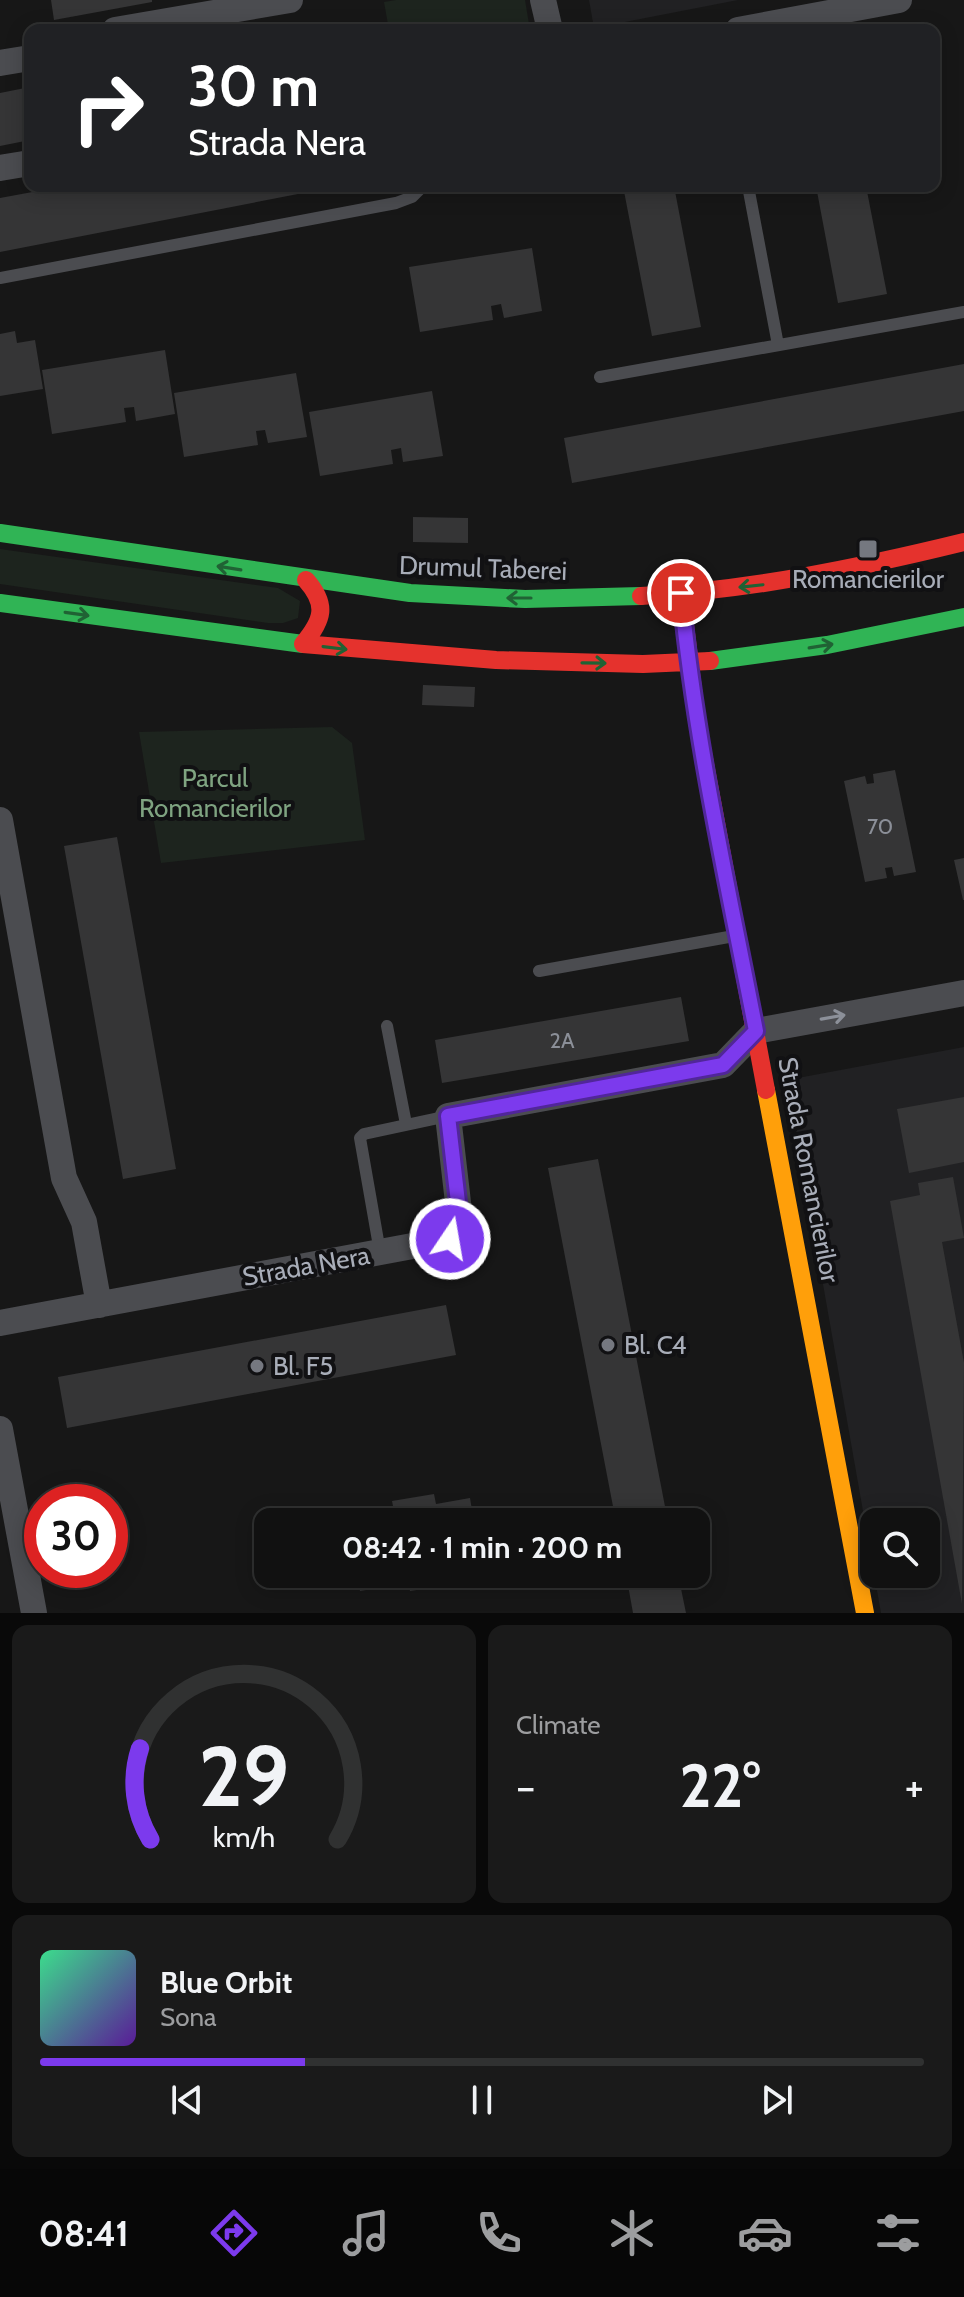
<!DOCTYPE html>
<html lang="en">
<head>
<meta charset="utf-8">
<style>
	:root { --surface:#111; --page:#1a1a1a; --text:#f1f3f6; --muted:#9c9d9f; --line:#303131; --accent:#7c3aed }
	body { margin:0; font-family:Cabin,sans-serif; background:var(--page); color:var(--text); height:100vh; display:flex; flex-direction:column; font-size:30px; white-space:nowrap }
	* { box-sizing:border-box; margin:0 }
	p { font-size:26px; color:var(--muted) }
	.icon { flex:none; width:44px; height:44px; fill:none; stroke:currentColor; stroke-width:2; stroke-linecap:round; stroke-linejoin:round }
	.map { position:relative; height:1613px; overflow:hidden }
	.panel { display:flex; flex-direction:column; gap:12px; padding:12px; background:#090909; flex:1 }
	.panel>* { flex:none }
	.guide { position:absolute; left:24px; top:24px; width:916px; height:168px; border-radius:16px; box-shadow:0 4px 20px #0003,0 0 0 2px var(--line); background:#202124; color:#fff; overflow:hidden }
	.fabs { position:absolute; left:860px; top:1508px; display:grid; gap:16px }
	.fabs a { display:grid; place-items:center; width:80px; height:80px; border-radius:16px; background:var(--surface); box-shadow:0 4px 20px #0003,0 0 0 2px var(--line); font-size:40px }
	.speed { position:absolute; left:24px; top:1484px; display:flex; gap:16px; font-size:40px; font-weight:700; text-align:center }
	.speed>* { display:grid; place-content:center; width:104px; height:104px; border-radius:50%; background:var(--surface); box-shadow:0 4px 20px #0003,0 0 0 2px var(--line); line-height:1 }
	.speed .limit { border:12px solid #d22; background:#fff; color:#111 }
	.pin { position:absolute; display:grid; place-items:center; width:68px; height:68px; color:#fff; margin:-34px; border:4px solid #fff; border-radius:50%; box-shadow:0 2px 8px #0007 }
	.me { position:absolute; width:88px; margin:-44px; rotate:12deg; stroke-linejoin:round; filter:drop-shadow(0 0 6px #0008) }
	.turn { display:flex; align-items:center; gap:28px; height:168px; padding:0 32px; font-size:36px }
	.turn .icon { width:104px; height:104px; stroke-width:2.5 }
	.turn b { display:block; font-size:56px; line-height:68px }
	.big { font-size:60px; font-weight:700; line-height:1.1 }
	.panel .widget { flex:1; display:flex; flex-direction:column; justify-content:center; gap:12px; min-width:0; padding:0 28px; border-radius:16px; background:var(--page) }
	.panel .dial { align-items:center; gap:0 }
	.dial svg { height:208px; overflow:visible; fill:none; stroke:var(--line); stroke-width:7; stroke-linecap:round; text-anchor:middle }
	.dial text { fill:var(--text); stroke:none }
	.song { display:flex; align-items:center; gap:24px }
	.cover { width:96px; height:96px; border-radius:12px; background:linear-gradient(135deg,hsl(150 70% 55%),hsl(270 70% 35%)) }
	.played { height:8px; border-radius:4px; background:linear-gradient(90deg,var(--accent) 30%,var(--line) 30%) }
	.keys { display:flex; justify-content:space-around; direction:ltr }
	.heat { display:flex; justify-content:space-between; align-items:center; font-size:44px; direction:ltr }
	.panel .tiles { flex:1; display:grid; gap:12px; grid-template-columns:1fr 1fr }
	.widget:last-child { grid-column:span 2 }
	.trip { position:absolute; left:254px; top:1508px; width:456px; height:80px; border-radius:16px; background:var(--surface); box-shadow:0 4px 20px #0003,0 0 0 2px var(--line); font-weight:700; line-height:80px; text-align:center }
	.menu { display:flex; height:128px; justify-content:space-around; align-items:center; background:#070707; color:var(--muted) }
	.menu .icon { width:56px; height:56px }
	.menu .active { color:var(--accent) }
	.menu b { font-size:36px; color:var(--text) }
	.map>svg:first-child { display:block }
</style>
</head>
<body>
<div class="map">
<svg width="964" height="1613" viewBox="0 0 964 1613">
	<rect width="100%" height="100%" fill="#171717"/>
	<path fill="#212123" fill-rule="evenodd" d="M589 0H738L594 28Z
		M964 1047V1613H881L787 1080ZM874 1522H926V1574H874Z"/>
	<path fill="#1d241e" d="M396 0H525L530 30H389L384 2Z
		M0 549 278 588 300 601 298 618 283 623H268L0 584Z
		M332 727 352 743 365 840 161 863 139 732Z"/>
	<path fill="#353536" d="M51 0H152V2L54 20Z
		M365 22 366 30H332V29Z
		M30 87V140L0 146V93Z
		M65 186H334V187L0 252V198Z
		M623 186H674L701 327 652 336Z
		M816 186H866L887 294 838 303Z
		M532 248 542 311 504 318 501 304 491 306 493 320 420 332 409 267Z
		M15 331 17 343 35 340 43 389 0 396V334Z
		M165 350 175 414 136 421 134 407 124 408 126 422 52 434 42 370Z
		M964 364V411L572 483 564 438Z
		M296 373 307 437 268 443 265 430 256 431 258 445 184 457 174 393Z
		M432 391 443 456 403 462 401 448 391 450 393 464 320 476 309 412Z
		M413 517 468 518V543L413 542Z
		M423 685 475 687 474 707 422 705Z
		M895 770 916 872 894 876 892 867 885 868 887 878 865 882 844 781 865 776 867 784 874 783 873 774Z
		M117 837 176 1169 123 1179 64 846Z
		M964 858V900H963L954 860Z
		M681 997 689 1041 442 1083 435 1040Z
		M964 1097V1162L909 1173 897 1109Z
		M598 1159 668 1522H616L548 1168Z
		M953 1177 964 1238 942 1242 964 1363 962 1604 890 1201 920 1195 918 1183Z
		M446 1305 456 1355 67 1428 58 1377Z
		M434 1494 436 1504 470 1498 474 1522H396L392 1501Z
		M388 1514 389 1522H351V1520Z
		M357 1574H400L402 1584 360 1591Z
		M407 1574H448L450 1585 410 1591Z
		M626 1574H678L686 1613H633Z"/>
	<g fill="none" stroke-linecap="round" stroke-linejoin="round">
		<path stroke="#4b4c50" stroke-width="12" d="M748 186 778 345
			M0 278 396 203 412 197 423 186
			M600 377 964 312
			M539 971 734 936
			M387 1026 406 1124
			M380 1252 360 1138 364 1134 448 1116"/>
		<path stroke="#4b4c50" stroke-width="26" d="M543 0 550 30
			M115 30 290 0
			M738 30 899 0
			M0 63 30 58
			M0 168 30 163
			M0 820 64 1178 84 1222 99 1305
			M0 1323 450 1239 459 1211 448 1116 723 1065 756 1031 964 993
			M0 1429 34 1613"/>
		<path stroke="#30b455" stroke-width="18" d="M0 533 410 593 525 599 641 596
			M0 603 303 644
			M710 661 827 645 964 617"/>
		<path stroke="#ff9f0a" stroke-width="18" d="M766 1090 865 1613"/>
		<path stroke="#e5322d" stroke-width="18" d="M681 593 697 721 766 1090
			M641 596C750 590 858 568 964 542
			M303 644 496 660 643 664 710 661
			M303 644C323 620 328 605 306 580"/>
	</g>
	<defs><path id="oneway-shaft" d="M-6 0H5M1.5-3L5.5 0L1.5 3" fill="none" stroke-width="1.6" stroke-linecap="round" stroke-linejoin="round" transform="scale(2)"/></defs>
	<g stroke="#206234">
		<use href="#oneway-shaft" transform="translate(229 568) rotate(-171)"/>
		<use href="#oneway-shaft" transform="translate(751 586) rotate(174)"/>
		<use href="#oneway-shaft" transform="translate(519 598) rotate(-180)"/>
		<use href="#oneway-shaft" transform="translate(77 614) rotate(8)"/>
		<use href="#oneway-shaft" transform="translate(821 646) rotate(-9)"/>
		<use href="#oneway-shaft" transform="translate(335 648) rotate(7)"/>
		<use href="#oneway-shaft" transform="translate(594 663) rotate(1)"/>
	</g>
	<use stroke="#8c9099" href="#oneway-shaft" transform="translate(833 1017) rotate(-10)"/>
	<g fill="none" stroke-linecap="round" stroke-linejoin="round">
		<g stroke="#51269a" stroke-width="20">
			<path id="route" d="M450 1239 459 1211 448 1116 723 1065 756 1031C728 886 695 741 681 593"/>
		</g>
		<use href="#route" stroke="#7c3aed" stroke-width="14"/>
	</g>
	<g fill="#757880" stroke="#111113" stroke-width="3">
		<rect x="858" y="539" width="20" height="20" rx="4"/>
		<circle cx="608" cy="1345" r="8"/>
		<circle cx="257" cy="1366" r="8"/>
	</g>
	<g text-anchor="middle" stroke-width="8" stroke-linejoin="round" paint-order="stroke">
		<g font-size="22" fill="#8b8f98">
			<text x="880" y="834">70</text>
			<text x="562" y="1048">2A</text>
		</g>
		<g font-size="26" fill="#a8adb8" stroke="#111113">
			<text transform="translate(483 568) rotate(2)" y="9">Drumul Taberei</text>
			<text transform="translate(809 1170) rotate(79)" y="9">Strada Romancierilor</text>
			<text transform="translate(306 1266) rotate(-10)" y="9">Strada Nera</text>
		</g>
		<g font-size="26" fill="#a8adb8" stroke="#111113" text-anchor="start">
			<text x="868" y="588" text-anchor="middle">Romancierilor</text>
			<text x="624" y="1354">Bl. C4</text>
			<text x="273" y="1375">Bl. F5</text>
		</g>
		<g font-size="26" fill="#7fa381" stroke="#111113">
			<text x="215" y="787">Parcul<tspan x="215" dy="30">Romancierilor</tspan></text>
		</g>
	</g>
</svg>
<div class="fabs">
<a><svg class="icon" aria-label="search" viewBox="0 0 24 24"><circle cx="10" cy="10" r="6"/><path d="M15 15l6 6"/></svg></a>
</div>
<div class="speed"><div class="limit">30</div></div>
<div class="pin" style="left:681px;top:593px;background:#d93025"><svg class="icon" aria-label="arrive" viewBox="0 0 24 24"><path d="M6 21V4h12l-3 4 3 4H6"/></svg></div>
<svg class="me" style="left:450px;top:1239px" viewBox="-20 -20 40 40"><circle r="17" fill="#7c3aed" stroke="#fff" stroke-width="3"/><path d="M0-11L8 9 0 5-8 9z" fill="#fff"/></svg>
<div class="trip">08:42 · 1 min · 200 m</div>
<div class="guide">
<div class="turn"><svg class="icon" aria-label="right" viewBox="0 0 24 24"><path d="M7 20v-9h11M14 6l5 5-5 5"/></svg><div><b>30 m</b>Strada Nera</div></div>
</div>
</div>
<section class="panel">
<div class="tiles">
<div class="widget dial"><svg viewBox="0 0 100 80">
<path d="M14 69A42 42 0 1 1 86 69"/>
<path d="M14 69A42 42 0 0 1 10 34" stroke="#7c3aed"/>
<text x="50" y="56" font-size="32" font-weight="700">29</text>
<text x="50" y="72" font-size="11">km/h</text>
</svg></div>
<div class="widget"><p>Climate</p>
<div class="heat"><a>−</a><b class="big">22°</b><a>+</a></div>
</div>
<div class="widget">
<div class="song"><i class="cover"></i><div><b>Blue Orbit</b><p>Sona</p></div></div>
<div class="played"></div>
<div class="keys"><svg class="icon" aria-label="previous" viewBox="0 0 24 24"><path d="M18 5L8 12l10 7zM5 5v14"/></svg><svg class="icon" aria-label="pause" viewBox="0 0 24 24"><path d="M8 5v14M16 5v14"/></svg><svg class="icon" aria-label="next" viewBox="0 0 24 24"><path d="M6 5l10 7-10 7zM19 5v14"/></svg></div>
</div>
</div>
</section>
<nav class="menu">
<b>08:41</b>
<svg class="icon active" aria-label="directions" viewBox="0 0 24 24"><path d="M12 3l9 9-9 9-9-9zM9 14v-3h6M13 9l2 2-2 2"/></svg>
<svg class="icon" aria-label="music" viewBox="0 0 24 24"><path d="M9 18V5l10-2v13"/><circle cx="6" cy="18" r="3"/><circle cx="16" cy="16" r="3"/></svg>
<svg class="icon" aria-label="phone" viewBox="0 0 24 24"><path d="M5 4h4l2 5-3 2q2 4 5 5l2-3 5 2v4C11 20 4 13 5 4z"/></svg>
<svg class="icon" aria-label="climate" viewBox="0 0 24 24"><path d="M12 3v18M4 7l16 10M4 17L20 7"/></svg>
<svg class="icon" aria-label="car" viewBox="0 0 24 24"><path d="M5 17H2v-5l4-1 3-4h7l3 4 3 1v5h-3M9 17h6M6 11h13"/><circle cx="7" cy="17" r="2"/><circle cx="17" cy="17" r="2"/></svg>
<svg class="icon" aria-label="filters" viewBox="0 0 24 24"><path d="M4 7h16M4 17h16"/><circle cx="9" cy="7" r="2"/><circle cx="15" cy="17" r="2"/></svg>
</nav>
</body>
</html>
